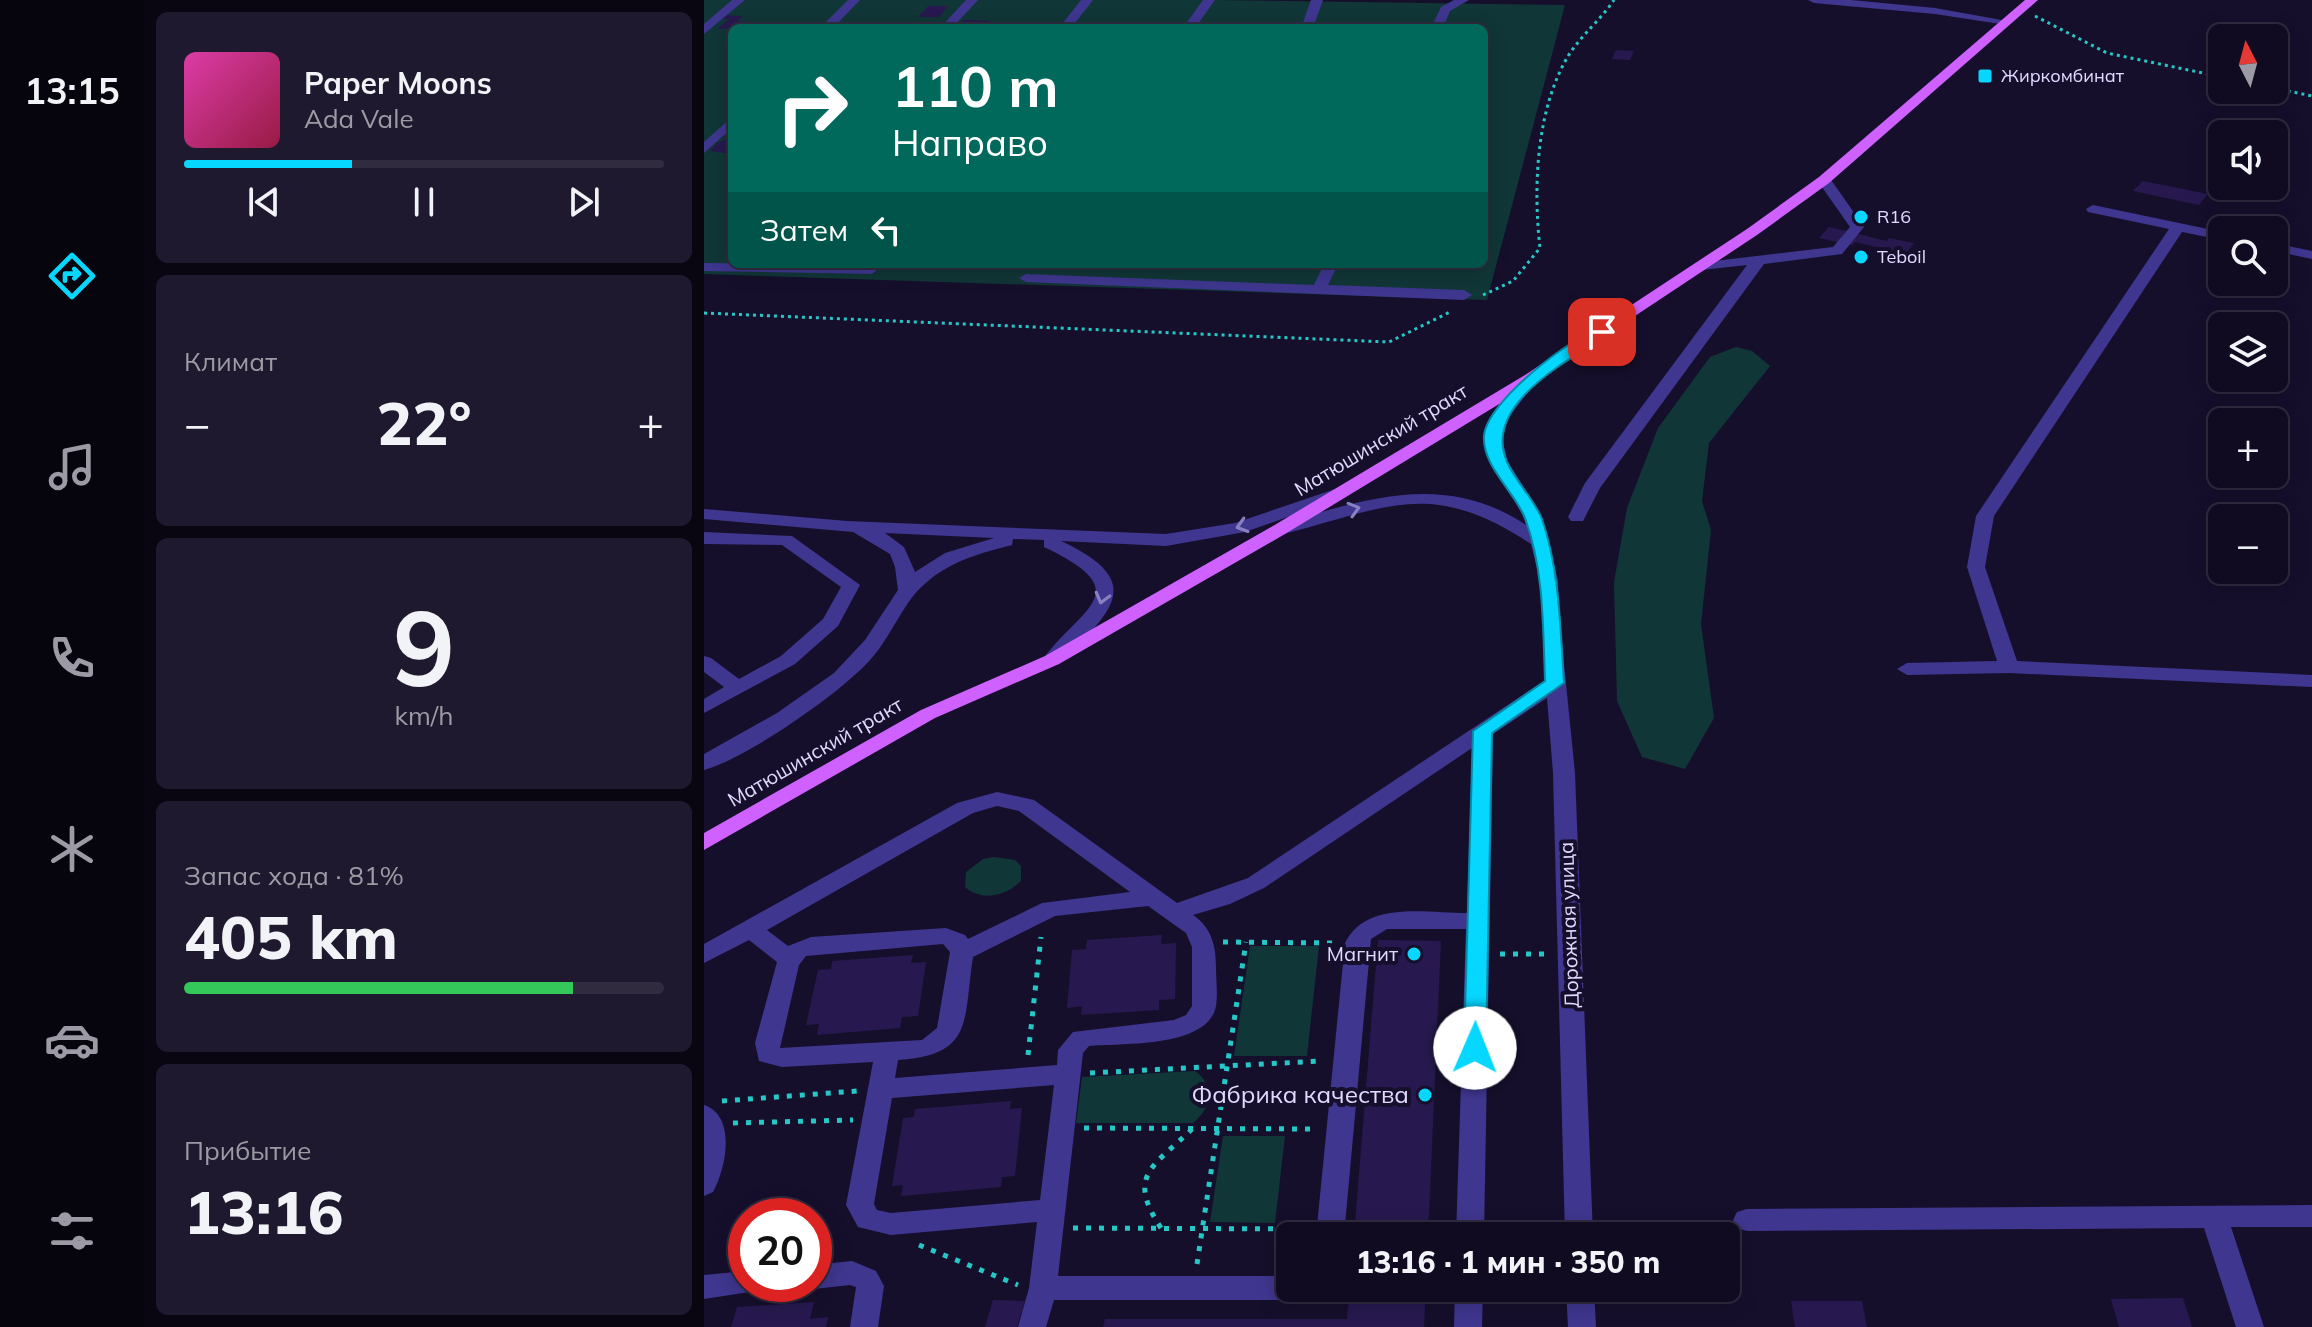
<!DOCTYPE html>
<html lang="ru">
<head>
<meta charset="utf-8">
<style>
	:root { --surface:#100b21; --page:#1e192e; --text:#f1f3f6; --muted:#9c9ba5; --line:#302b3f; --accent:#06d7ff }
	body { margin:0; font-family:Mulish,sans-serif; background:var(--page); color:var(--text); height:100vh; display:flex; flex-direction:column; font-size:30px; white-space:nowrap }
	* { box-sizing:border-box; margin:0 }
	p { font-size:26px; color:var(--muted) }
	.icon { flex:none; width:44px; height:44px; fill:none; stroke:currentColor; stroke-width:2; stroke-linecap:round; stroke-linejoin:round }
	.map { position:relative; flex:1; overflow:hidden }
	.details { display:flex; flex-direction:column; gap:12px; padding:12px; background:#090612; width:560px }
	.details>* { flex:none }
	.guide { position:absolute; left:24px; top:24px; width:760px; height:244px; border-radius:12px; box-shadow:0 4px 20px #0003,0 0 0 2px var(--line); background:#00695c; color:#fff; overflow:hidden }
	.needle { width:52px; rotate:354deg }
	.buttons { position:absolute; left:1504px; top:24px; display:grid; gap:16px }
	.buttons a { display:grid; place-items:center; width:80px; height:80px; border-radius:12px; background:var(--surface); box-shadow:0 4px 20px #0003,0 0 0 2px var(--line); font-size:40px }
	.speed { position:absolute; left:24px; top:1198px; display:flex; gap:16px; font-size:40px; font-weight:700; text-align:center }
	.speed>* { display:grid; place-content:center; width:104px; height:104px; border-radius:50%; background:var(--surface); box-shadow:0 4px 20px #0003,0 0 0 2px var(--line); line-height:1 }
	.speed .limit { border:12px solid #d22; background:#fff; color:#111 }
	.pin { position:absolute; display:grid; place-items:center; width:68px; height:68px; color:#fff; margin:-34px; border-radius:16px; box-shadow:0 4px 12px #0006 }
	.me { position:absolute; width:88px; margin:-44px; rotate:1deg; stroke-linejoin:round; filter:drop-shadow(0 0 6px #0008) }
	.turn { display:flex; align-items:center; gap:28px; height:168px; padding:0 32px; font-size:36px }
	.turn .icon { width:104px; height:104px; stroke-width:2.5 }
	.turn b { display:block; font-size:56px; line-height:68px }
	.then { display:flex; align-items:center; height:76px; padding:0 32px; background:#0003; gap:16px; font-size:30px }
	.big { font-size:60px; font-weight:800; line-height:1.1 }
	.details .card { flex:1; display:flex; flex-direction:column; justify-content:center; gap:12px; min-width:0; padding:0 28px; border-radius:12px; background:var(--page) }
	.details .dial { align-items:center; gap:0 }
	.dial b { font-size:104px; line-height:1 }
	.song { display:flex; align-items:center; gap:24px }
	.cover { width:96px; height:96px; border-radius:12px; background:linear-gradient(135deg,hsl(320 70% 55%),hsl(340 70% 35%)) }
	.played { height:8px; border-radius:4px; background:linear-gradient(90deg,var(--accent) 35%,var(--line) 35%) }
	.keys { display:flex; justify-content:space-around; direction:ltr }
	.heat { display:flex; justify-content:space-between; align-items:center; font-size:44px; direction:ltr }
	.charge { height:12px; border-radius:6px; background:linear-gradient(90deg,#34c759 81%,var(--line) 0) }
	.trip { position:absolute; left:572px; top:1222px; width:464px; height:80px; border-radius:12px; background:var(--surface); box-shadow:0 4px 20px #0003,0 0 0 2px var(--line); font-weight:800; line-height:80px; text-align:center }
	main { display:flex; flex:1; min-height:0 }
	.dock { display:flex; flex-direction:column; width:144px; justify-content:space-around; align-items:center; background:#06040d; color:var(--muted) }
	.dock .icon { width:56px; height:56px }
	.dock .active { color:var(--accent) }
	.dock b { font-size:36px; color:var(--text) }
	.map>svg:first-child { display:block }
</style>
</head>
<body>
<main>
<nav class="dock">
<b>13:15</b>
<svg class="icon active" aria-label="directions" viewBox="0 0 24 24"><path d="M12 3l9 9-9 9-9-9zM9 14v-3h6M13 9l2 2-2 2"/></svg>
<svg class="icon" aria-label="music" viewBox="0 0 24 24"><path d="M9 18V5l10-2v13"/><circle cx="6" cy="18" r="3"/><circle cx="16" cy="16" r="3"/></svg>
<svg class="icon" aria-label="phone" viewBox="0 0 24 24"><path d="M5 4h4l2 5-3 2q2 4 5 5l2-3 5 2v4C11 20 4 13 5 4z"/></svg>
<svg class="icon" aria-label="climate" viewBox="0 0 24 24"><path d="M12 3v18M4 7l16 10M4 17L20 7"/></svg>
<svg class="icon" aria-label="car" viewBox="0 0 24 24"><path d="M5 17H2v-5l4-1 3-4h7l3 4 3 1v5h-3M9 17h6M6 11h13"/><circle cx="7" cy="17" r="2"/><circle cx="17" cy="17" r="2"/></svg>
<svg class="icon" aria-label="filters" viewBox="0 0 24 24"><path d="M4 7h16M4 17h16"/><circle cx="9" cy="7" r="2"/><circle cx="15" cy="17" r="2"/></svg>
</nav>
<section class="details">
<div class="card">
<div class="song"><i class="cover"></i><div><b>Paper Moons</b><p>Ada Vale</p></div></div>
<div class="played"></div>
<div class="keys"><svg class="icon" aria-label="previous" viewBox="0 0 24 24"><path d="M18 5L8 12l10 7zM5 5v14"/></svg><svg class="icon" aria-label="pause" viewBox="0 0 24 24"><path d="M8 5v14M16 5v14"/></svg><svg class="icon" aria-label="next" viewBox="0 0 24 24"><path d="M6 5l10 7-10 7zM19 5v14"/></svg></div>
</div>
<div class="card"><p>Климат</p>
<div class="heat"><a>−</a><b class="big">22°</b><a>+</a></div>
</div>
<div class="card dial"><b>9</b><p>km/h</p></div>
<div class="card"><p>Запас хода · 81%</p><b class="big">405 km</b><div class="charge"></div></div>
<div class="card"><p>Прибытие</p><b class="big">13:16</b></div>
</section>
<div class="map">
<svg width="1608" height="1327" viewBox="0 0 1608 1327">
	<rect width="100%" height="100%" fill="#160f2c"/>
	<path fill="#113637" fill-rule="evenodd" d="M0 0H511L861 5 783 300 0 274ZM28 28H780V264H28Z
		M1032 347 1048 351 1066 366 1005 443 998 501 1007 530 997 624 1010 718 981 769 938 757 913 701 910 582 923 508 954 428 1006 357Z
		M290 857 311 860 317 866V881C302 896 278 902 261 887L262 872 279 859Z
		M546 946H615L603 1056H530Z
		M491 1071C513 1087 507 1108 489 1123H372L378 1077Z
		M519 1136H581L571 1223 506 1222Z"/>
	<path fill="#27194f" d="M224 6H244L235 17H214Z
		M23 15 39 16 33 21 46 22 39 28 13 29 25 19H18Z
		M260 20 286 21 281 28H254Z
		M912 50 930 51 926 60 908 59Z
		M28 137V154L6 151 13 143Z
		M1439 181 1504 194 1495 205 1429 191Z
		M1125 227 1183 241 1185 238 1210 243 1202 254 1151 242 1148 245 1115 238Z
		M458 935 457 944 472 943 471 999 455 1000V1010L377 1015 378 1006 363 1008 368 950 382 949 383 940Z
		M674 940 737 941 724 1236H650Z
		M209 955 207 963 222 962 214 1016 198 1017 196 1028 113 1035 115 1024 102 1025 114 970 127 969 128 961Z
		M307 1101 306 1109 318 1108 311 1176 298 1177 297 1187 197 1196 199 1185 188 1186 199 1118 210 1117 211 1109Z
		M646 1288H722L720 1327H399L401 1319H643Z
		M1479 1298 1488 1327H1415L1407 1299Z
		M289 1300 321 1301 313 1327H281Z
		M1087 1301H1158L1163 1327H1091Z
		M110 1302 106 1319 124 1317 122 1327H27L33 1307Z"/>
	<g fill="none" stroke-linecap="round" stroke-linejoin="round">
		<path stroke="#26c7c7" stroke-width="3" stroke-dasharray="3 4" stroke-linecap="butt" d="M1331 16 1403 53 1518 77
			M1570 88 1608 96
			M779 295 809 281 836 248C829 187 832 107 866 53 879 34 897 19 910 0
			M0 313 685 342 746 312"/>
		<path stroke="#26c7c7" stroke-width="5" stroke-dasharray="5 8" stroke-linecap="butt" d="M519 942 630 943
			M796 954H843
			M324 1055 337 937
			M386 1073 617 1061
			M18 1101 153 1091
			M29 1123 149 1120
			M380 1128 611 1129
			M369 1228 600 1229
			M457 1228C421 1174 451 1166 488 1129
			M215 1245 314 1285
			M493 1264 542 942"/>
		<path fill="#3f368f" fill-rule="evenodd" d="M28 0H41L0 34V24Z
			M144 0H156L129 28H116Z
			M262 0H274L248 28H236Z
			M377 0H389L367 28H355Z
			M499 0H511L491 28H479Z
			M607 0H619L609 28H597Z
			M750 0H765L746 11 739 28H727L737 7Z
			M1104 0H1147L1231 8 1309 22 1303 25 1231 14 1110 3Z
			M28 117V128L0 153V142Z
			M1120 176 1125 177 1158 224 1160 227 1138 254 1060 264 896 488 879 521H867L864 517 881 483 1043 265 998 270 991 266 993 263 1129 247 1146 227 1113 180Z
			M1389 205 1518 232V240L1478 232 1290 516 1281 567 1313 661 1608 675V687L1305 673 1203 675 1193 669 1203 663 1293 661 1263 567 1272 516 1465 229 1384 212 1382 209Z
			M1570 243 1608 251V259L1570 251Z
			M0 263 164 265 180 264 168 274 0 271Z
			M620 264H634L624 285 760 290 768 295 760 300 322 282 315 278 322 274 610 285Z
			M827 373 835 378 804 418 797 436 804 462 838 517 854 580 855 614 871 773 889 1236H861L849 773 843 698 789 734 780 1236H752L762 929H683L667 939 640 1236H612L641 943C662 900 722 913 763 913L768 748 560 888 526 904 489 915C508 928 512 946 512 968 512 980 514 994 512 1006 504 1048 419 1043 385 1046L379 1053 354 1276H586V1288H614L610 1296 600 1300H350L342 1327H314L325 1288 333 1222 187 1235 154 1227 142 1205 169 1062 78 1067 55 1061 51 1043 73 962 45 940 0 963V944L253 803 293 792 330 800 473 903 544 878 841 680 836 580 827 544C724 476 682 509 575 535L566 530 569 526C657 501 738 469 822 525 818 511 809 499 801 487 766 428 783 423 821 375ZM293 806 315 811 426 892 338 903 264 939 261 935 242 928 107 937 84 946 63 930 269 813ZM444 906 482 933 488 947V1006L482 1015 470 1020 369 1032 354 1050 353 1065 191 1078 194 1060C271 1055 259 1020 269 957L351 916ZM239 944 246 952 233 1028 218 1040 76 1048 95 965 102 956ZM350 1085 336 1200 187 1213 173 1210 170 1204 188 1098Z
			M634 488 643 493 640 497 541 532 462 546 357 541C445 582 407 612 355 664L348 666 338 660C378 606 435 592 340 547V540L309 539 308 545C267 555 229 567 204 603 191 622 182 642 167 659 137 693 43 758 0 770V754L73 713 130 673 161 640 194 590 191 567 186 554 149 532 0 519V509L143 521 462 534 531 523ZM181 533 290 538 241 553 211 572 200 547Z
			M0 532 88 536 156 585 134 626 91 664 0 713V699L20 687 0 672V656L7 658 35 679 77 656 119 619 137 587 78 545 0 544Z
			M0 1105C33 1116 22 1169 9 1192L0 1196Z
			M1608 1205V1227H1527L1560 1327H1532L1500 1228 1043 1231 1033 1228 1029 1220 1033 1212 1043 1209Z
			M148 1261 172 1271 180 1286 174 1327H146L152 1287 146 1285 110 1289 99 1284H110V1265Z
			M42 1271V1284H56L52 1291 0 1299V1275Z
			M751 1288H779L778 1327H750Z
			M862 1288H890L892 1327H864Z"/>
		<path fill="#ce61ff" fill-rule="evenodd" d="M1321 0H1334L1125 183 1053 235 833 381 581 534 355 664 231 718 0 850V833L217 710 341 656 569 526 821 375 1043 229 1115 177Z"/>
	</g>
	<defs><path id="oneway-chevron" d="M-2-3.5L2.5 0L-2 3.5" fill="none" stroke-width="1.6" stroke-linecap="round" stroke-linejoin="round" transform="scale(2)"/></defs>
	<g stroke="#8880c1">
		<use href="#oneway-chevron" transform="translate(650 509) rotate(-16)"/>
		<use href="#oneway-chevron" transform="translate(538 526) rotate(163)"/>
		<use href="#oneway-chevron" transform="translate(398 598) rotate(105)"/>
	</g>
	<path fill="#06d7ff" stroke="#048ca6" stroke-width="2" d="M898 327 905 332 903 335C864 361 778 404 803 462 812 482 830 499 838 519 856 572 856 628 860 683L788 733 782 1048 779 1054 771 1056 763 1054 760 1048 769 731 841 681C839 627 840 569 821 518 811 492 778 466 780 436 782 402 867 337 898 327Z"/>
	<g fill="#06d7ff" stroke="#160f2c" stroke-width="3">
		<rect x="1273" y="68" width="16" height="16" rx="4"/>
		<circle cx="1157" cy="217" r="8"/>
		<circle cx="1157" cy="257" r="8"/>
		<circle cx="710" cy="954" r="8"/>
		<circle cx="721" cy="1095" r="8"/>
	</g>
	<g text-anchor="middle" stroke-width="8" stroke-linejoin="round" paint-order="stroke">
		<g font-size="18" fill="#e1daff" stroke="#160f2c" text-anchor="start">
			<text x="1297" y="82">Жиркомбинат</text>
			<text x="1173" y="223">R16</text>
			<text x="1173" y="263">Teboil</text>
		</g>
		<g font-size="20" fill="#e1daff" stroke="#160f2c">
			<text transform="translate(677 440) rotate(-31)" y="7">Матюшинский тракт</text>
			<text transform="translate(111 752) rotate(-30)" y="7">Матюшинский тракт</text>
			<text transform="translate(865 925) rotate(-92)" y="7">Дорожная улица</text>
		</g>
		<g font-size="20" fill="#e1daff" stroke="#160f2c" text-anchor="end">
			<text x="694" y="961">Магнит</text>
		</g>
		<g font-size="24" fill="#e1daff" stroke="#160f2c" text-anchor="end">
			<text x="705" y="1103">Фабрика качества</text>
		</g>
	</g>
</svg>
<div class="buttons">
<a><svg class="needle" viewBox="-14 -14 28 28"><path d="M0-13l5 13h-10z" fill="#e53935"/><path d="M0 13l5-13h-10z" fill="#9c9ba5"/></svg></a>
<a><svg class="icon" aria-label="sound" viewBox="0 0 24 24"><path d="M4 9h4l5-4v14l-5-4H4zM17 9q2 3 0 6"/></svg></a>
<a><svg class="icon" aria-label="search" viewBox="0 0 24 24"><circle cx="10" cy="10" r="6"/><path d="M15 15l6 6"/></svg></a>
<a><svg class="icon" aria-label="layers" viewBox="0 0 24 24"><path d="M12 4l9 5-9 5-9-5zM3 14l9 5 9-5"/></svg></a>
<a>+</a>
<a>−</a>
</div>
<div class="speed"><div class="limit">20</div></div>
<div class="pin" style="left:898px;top:332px;background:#d93025"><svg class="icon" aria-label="arrive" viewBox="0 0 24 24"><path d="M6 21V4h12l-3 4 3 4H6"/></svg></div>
<svg class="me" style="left:771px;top:1048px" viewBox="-20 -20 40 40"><circle r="19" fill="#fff"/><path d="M0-13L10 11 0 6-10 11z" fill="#06d7ff"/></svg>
<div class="trip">13:16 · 1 мин · 350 m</div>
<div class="guide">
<div class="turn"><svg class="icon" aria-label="right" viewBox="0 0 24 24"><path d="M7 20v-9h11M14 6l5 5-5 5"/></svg><div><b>110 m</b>Направо</div></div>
<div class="then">Затем<svg class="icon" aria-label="left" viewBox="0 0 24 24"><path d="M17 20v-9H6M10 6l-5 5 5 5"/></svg></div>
</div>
</div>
</main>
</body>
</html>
